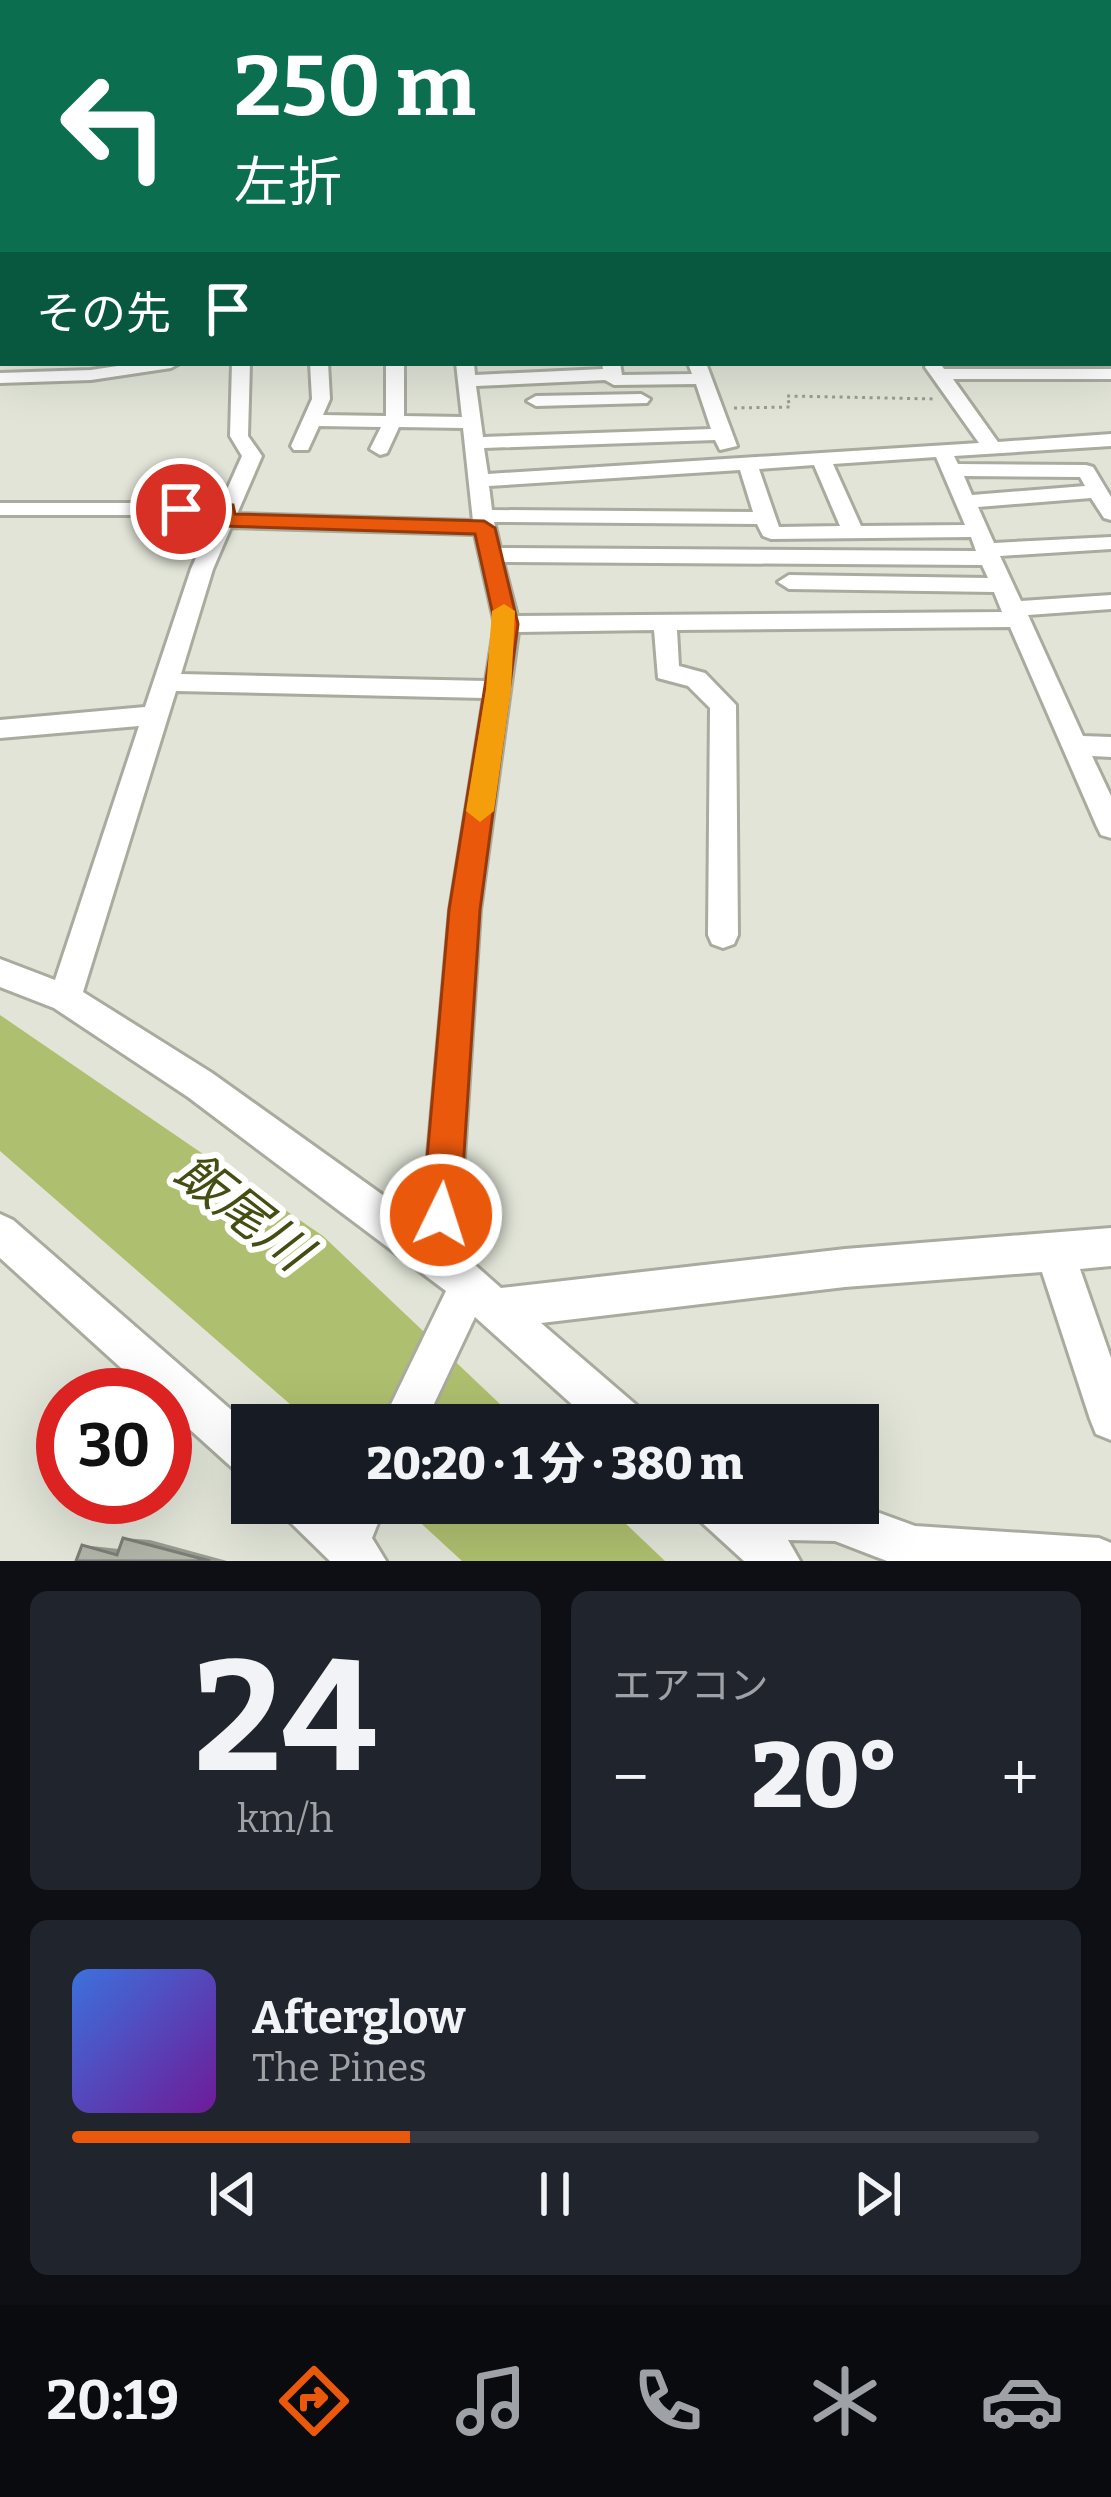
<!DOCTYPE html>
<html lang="ja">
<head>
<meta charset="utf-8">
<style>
	:root { --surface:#171b24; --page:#20242c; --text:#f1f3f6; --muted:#9ea1a6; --line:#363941; --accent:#ea580c }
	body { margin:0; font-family:Bitter,"Noto Sans JP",serif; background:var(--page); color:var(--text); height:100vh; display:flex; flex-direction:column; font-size:45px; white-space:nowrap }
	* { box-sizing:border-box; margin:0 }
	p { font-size:39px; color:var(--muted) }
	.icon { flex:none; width:66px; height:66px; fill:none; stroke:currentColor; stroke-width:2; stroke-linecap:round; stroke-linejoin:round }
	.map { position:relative; height:1561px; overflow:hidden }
	.details { display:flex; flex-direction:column; gap:30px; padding:30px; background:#0d0f14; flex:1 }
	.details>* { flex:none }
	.banner { position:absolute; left:0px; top:0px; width:1113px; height:366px; box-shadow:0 12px 48px #0002; background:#0b6e4f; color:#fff; overflow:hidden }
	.speed { position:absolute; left:36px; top:1368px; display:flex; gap:24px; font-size:60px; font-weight:700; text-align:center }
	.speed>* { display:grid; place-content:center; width:156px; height:156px; border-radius:50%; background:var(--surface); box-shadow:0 12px 48px #0002; line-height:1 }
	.speed .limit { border:18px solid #d22; background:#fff; color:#111 }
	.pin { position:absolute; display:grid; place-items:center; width:102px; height:102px; color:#fff; margin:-51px; border:6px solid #fff; border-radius:50%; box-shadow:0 3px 12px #0007 }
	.me { position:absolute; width:132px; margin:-66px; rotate:4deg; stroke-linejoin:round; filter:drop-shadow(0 0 9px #0008) }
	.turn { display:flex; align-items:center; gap:42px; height:252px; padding:0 36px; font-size:54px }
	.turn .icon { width:156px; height:156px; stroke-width:2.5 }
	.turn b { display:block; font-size:84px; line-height:102px }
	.then { display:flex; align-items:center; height:114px; padding:0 36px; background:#0003; gap:24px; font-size:45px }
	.big { font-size:90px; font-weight:800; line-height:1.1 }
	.details .card { flex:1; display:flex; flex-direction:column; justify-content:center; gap:18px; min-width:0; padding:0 42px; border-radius:18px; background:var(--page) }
	.details .dial { align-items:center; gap:0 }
	.dial b { font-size:156px; line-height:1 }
	.song { display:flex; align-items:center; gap:36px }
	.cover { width:144px; height:144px; border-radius:18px; background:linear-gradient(135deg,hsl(220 70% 55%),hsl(280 70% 35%)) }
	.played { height:12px; border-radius:6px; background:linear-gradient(90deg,var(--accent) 35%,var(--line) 35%) }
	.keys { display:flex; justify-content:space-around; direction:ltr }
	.heat { display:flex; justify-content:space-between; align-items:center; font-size:66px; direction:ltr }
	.details .tiles { flex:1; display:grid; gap:30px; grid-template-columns:1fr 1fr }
	.card:last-child { grid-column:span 2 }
	.trip { position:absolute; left:231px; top:1404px; width:648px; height:120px; border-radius:0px; background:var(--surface); box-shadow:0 12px 48px #0002; font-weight:800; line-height:120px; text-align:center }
	.menu { display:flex; height:192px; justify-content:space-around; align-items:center; background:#090b0e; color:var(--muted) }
	.menu .icon { width:84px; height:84px }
	.menu .active { color:var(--accent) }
	.menu b { font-size:54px; color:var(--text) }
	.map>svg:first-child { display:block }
</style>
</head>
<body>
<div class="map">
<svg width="1111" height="1561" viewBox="0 0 1111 1561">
	<rect width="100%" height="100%" fill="#e1e4d7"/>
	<path fill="#aebf6f" d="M0 1015 323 1236 522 1425H314L0 1151Z
		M399 1503H604L665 1561H462Z"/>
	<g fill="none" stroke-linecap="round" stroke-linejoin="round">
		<g stroke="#a8ab9e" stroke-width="6">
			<path id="minor" d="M1110 178H1111V186H1110Z
				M1110 253H1111V261H1110Z
				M0 270H3V278H0Z
				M1110 291 1111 292V302L1110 301Z
				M137 363H180L171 368 91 380 0 383V373L91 370Z
				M232 363H250L248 436 262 456 237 514 473 521 463 428 399 427 387 453 380 455 370 449 381 427 319 426 308 450H294L291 446 312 399 310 363H328L330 399 323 415 386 416V363H404V416L462 417 456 363H474L475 375 603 369 602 363H620L622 375 692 374 688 363H706L737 446 720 450 715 440 484 448 488 474 979 443 925 367 928 363H940L944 369H1111V379H953L998 442 1111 434V446L954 456 958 464 1086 465 1093 467 1111 497V520L1104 518 1091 498 978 507 994 543 1111 537V549L1000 556 1021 601 1111 595V609L1028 615 1083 736 1111 737V757L1092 756 1111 796V838L1101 835 1097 827 1010 627 677 630 679 666 705 673 736 705 738 935 734 944 723 948 712 944 708 935 710 708 688 686 658 678 654 630 518 632 480 910 458 1250 501 1288 845 1249 1111 1228V1266L1080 1269 1111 1358V1440L1096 1434 1090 1419 1042 1272 845 1287 541 1323 642 1410 648 1425H595L475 1317 424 1425H381L446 1291 188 1097 54 1008 0 987V959L55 980 139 726 0 738V720L145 707 191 569 215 515H0V503H221L242 456 230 436ZM605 380 614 385 696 384 711 429 483 437 476 386ZM936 457 965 525 861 526 833 464ZM814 465 840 526 779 527 759 469ZM740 470 753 512 492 510 489 486ZM964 476 1080 477 1085 486 972 495ZM494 522 757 524 763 536 771 539 971 537 976 551 500 548ZM231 527 475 534 495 624 486 681 181 674 213 569ZM503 562 982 565 988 578 789 575 778 582 789 589 994 592 1002 612 517 616ZM176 691 484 698 450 910 422 1223 212 1073 83 992Z
				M641 394 650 399 647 403 536 406 527 401 536 396Z
				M0 1214 13 1220 252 1428V1479L237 1472 165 1407V1395H151L0 1258Z
				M281 1503H335L339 1507 341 1503H386L372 1538 386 1561H330L287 1519Z
				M692 1503H852L915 1526 1099 1538 1111 1543V1561H887L835 1541 788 1540 800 1561H744L698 1519Z"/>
		</g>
		<path stroke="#999c92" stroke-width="3" stroke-dasharray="3 4.5" stroke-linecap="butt" d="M734 408 790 407 787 396 936 399"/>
		<use href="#minor" fill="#fff" fill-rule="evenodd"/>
	</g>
	<path fill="#989b90" d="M123 1538 150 1540 227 1561H76L82 1545 119 1549Z"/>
	<path fill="#b1b4a8" stroke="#7c7e76" stroke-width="3" d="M123 1538 210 1561H76L82 1545 117 1555Z"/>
	<linearGradient id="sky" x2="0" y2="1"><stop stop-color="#91b8b8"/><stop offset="0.43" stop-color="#f2f3ed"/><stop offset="1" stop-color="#f2f3ed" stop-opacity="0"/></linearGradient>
	<rect width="1111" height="384" fill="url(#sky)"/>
	<path fill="#ea580c" stroke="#983908" stroke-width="3" d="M181 503 233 505 235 514 484 521 495 528 518 624 480 910 460 1215 455 1228 441 1234 428 1228 422 1215 449 910 495 624 475 534 222 526 215 524 213 516 173 514 170 509Z"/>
	<path fill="#f59e0b" d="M504 604 515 611 511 690 494 811 480 822 466 811 486 690 492 611Z"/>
	<g text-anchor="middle" stroke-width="12" stroke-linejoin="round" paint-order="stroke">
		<g font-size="51" font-style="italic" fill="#444e13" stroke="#fff">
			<text transform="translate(243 1211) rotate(38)" y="18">飯尾川</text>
		</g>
	</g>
</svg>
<div class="speed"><div class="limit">30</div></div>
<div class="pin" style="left:181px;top:509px;background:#d93025"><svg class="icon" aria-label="arrive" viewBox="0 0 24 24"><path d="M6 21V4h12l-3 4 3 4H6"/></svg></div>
<svg class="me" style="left:441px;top:1215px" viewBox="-20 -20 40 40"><circle r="17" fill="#ea580c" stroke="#fff" stroke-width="3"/><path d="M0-11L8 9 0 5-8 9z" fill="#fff"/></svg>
<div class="trip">20:20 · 1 分 · 380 m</div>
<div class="banner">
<div class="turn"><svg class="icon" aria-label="left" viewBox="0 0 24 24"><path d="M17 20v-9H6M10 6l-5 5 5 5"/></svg><div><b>250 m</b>左折</div></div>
<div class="then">その先<svg class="icon" aria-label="arrive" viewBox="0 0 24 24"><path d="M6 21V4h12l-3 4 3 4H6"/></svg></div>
</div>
</div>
<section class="details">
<div class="tiles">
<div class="card dial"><b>24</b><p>km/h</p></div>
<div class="card"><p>エアコン</p>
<div class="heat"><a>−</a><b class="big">20°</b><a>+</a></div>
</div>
<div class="card">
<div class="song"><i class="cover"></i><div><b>Afterglow</b><p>The Pines</p></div></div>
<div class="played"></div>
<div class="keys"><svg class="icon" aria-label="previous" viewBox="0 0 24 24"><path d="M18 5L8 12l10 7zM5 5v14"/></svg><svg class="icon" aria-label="pause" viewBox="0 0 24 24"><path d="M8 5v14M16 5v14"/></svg><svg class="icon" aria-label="next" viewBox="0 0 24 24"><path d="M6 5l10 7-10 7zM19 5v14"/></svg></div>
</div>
</div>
</section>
<nav class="menu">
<b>20:19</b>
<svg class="icon active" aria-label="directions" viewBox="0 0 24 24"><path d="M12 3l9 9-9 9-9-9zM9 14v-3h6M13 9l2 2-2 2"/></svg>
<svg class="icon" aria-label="music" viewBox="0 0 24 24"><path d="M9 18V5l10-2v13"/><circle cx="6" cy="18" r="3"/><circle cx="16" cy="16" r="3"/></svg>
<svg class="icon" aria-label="phone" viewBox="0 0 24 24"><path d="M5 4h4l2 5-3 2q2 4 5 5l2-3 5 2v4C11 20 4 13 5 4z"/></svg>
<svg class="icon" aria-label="climate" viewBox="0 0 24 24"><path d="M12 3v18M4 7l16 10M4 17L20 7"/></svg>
<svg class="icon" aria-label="car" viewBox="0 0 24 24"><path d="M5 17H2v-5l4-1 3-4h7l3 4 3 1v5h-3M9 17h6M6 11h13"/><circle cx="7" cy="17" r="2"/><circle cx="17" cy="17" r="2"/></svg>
</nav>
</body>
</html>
